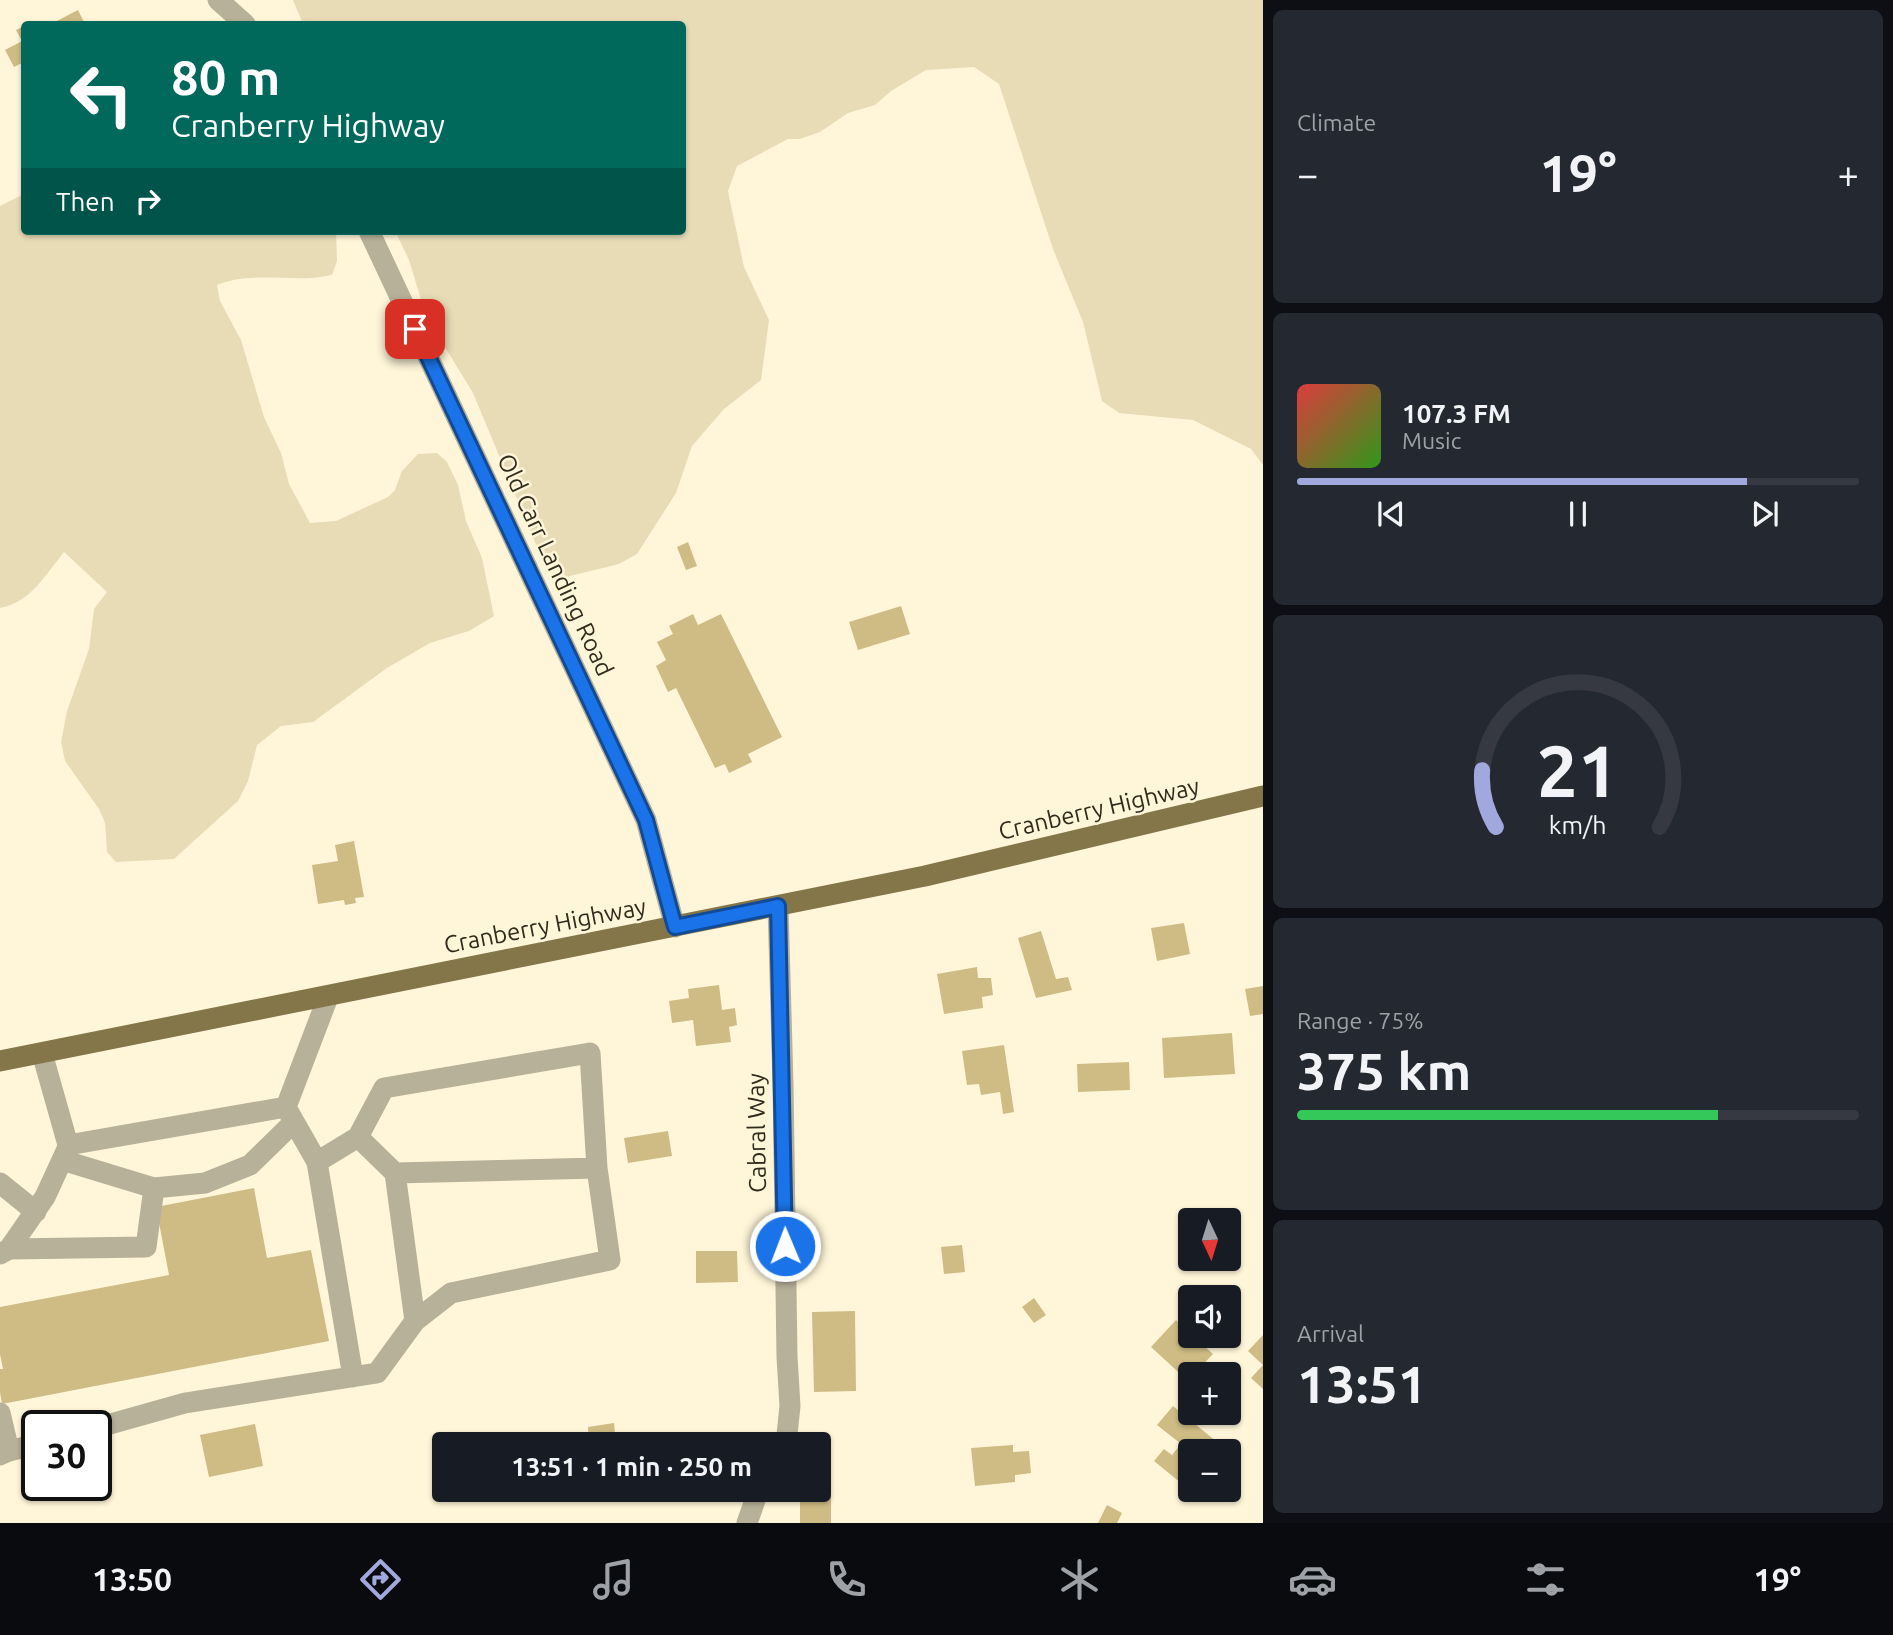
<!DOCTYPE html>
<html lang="en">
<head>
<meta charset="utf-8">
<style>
	:root { --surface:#171b24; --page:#242831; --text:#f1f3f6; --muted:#9ea1a6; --line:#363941; --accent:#a0a8de }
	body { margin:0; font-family:Ubuntu,sans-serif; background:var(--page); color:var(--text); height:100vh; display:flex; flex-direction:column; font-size:26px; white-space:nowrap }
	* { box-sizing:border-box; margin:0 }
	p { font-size:23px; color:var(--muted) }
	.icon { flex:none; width:38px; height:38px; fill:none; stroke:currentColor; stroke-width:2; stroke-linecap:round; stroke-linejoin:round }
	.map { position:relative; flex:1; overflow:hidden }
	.panel { display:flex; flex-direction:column; gap:10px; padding:10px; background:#0d0f14; width:630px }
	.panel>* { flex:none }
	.hud { position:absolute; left:21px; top:21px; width:665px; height:214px; border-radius:7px; box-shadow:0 2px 5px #0004; background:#00695c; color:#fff; overflow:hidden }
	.needle { width:46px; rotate:176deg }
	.controls { position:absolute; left:1178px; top:1208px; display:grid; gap:14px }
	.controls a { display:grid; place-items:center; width:63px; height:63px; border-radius:7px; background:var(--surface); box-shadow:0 2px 5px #0004; font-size:35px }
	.speed { position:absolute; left:21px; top:1410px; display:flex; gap:14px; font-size:35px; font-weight:700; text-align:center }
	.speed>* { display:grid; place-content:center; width:91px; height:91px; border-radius:50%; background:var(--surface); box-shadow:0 2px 5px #0004; line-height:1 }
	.speed .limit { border:4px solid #111; border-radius:10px; background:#fff; color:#111 }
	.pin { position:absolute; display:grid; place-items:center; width:60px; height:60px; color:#fff; margin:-30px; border-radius:14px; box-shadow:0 4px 10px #0006 }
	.me { position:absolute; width:77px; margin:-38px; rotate:359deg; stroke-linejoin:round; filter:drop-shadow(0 0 5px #0008) }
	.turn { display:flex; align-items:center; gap:24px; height:147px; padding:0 35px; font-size:32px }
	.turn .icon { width:91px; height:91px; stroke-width:2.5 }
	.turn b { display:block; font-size:49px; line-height:60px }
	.then { display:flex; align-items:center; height:66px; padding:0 35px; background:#0003; gap:14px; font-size:26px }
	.big { font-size:52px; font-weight:700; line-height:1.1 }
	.panel .widget { flex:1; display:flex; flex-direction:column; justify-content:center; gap:10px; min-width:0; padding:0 24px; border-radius:10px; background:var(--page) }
	.panel .dial { align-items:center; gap:0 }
	.dial svg { height:182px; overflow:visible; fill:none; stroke:var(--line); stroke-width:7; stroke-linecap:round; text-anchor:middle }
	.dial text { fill:var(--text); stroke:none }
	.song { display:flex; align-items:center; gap:21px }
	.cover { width:84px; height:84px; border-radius:10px; background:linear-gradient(135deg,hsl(0 70% 55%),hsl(110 70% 35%)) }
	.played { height:7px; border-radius:4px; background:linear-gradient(90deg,var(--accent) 80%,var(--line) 80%) }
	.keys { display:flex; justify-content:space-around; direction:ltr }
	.heat { display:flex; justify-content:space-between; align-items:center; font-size:38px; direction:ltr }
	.charge { height:10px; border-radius:5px; background:linear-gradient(90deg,#34c759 75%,var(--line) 0) }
	.trip { position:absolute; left:432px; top:1432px; width:399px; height:70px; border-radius:7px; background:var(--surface); box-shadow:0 2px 5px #0004; font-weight:700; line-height:70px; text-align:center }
	.tab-bar { display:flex; height:112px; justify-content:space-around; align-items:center; background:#090b0e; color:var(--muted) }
	.tab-bar .icon { width:49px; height:49px }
	.tab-bar .current { color:var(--accent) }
	.tab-bar b { font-size:32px; color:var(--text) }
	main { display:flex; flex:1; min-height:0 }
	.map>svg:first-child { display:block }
</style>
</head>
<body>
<main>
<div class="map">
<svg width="1263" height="1523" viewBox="0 0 1263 1523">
	<rect width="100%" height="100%" fill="#fff6d9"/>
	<path fill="#e8dcb7" d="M293 0H1263V465L1251 449 1193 420 1119 413 1102 401 1083 322 1053 249 999 84 974 67 926 70 891 91 875 105 848 113 820 132 800 139H788L737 166 728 191 744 267 769 320 761 380 724 409 692 446 676 493 637 554 619 564 566 577 540 554 473 393 426 316 409 260 395 231H682V24H303Z
		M24 194V231H336L337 261 332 275C294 284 251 270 217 285L220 301 241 340 264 417 281 453 289 484 310 523 336 521 388 497 395 490 402 471 418 454 437 453 447 462 458 485 466 521 482 558 494 616 469 631 430 643 387 668 313 722 281 726 257 745 248 781 238 801 174 859 116 862 107 852 105 823 99 809 65 761 61 742 67 711 89 649 94 609 107 592 64 552C46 574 30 603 0 608V206Z"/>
	<path fill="#cfbc84" d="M78 10 85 24H51Z
		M24 26V62L14 67 5 50 22 41 16 30Z
		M688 542 697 566 686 570 677 547Z
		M901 606 910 634 858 650 849 622Z
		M693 614 698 625 721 614 782 737 748 754 752 762 729 773 725 764 715 768 676 688 668 692 656 666 666 660 657 642 673 634 669 626Z
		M354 841 364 897 355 898 356 903 345 905 344 900 318 904 312 865 338 861 335 845Z
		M1184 923 1190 954 1157 961 1151 928Z
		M1041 931 1056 979 1068 977 1072 990 1036 998 1018 938Z
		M977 967 978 978H991L993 995 982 997 983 1008 944 1014 937 974Z
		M719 985 722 1010 735 1008 737 1025 729 1027 731 1042 696 1046 693 1020 672 1023 669 1001 689 998 688 989Z
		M1263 986V1014L1250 1016 1245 989Z
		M1232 1033 1235 1074 1164 1078 1162 1038Z
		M1004 1045 1014 1112 1003 1114 1000 1092 981 1095 979 1084 967 1085 962 1051Z
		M1129 1062 1130 1090 1078 1092 1077 1064Z
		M668 1131 672 1156 628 1163 624 1138Z
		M254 1188 267 1258 311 1250 329 1341 2 1404 0 1392V1369H3L0 1354V1307L169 1275 156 1207Z
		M962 1245 965 1272 944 1274 941 1247Z
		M696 1251H737L738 1282 696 1283Z
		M1034 1298 1046 1315 1034 1323 1022 1307Z
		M855 1311 856 1391 814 1392 812 1312Z
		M1176 1320 1213 1354 1194 1374H1190L1188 1381 1151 1347Z
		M1263 1335V1389L1251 1378 1263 1365 1248 1351Z
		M1173 1406 1228 1451H1190V1489H1204L1198 1497 1154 1461 1164 1449 1172 1455 1181 1444 1157 1425Z
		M614 1423 616 1443 589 1444 588 1427Z
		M255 1424 263 1466 209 1477 200 1435Z
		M1013 1445V1452L1029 1451 1031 1473 1015 1475V1482L975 1486 971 1448Z
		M800 1496H831V1523H800Z
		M1107 1505 1122 1513 1117 1523H1098Z"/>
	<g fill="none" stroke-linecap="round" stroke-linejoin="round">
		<path stroke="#b8b199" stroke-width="21" d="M218 0 245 24
			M369 231 646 820 675 927
			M778 906 783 1083 787 1357 790 1406 786 1444
			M42 1053 68 1145 286 1107 328 997
			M288 1111 317 1162 358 1137
			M62 1160 154 1188 205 1183 250 1165 294 1122
			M317 1162 353 1377
			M395 1173 358 1137 384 1088 590 1053 597 1168
			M0 1183 36 1212
			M9 1249 146 1247 154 1188
			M0 1254 9 1249 45 1197 68 1147
			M0 1413 9 1451 0 1455
			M96 1428 185 1403 377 1373 415 1321 451 1293 610 1260 597 1168 395 1173 415 1321
			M9 1451 37 1444
			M747 1523 759 1489"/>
		<path stroke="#85764a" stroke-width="21" d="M0 1061 925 876 1263 796"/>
	</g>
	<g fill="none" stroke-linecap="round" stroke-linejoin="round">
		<g stroke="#114b97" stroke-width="18">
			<path id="route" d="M415 329 646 820 675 927 778 906 785 1246"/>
		</g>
		<use href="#route" stroke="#1a73e8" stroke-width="12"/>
	</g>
	<g text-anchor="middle" stroke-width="5" stroke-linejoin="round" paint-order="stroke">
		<g font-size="24" fill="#302b1d" stroke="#fff6d9">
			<text transform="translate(555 565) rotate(65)" y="8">Old Carr Landing Road</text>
			<text transform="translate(1099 809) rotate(-13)" y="8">Cranberry Highway</text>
			<text transform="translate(545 926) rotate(-11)" y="8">Cranberry Highway</text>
			<text transform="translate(757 1133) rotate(-91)" y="8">Cabral Way</text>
		</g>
	</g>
</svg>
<div class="controls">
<a><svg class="needle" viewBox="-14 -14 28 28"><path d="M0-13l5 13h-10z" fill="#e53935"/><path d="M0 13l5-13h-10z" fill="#9ea1a6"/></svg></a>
<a><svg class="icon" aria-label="sound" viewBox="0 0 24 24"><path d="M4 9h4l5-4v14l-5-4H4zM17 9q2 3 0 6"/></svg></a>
<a>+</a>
<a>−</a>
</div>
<div class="speed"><div class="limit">30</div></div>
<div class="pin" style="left:415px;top:329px;background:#d93025"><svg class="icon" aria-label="arrive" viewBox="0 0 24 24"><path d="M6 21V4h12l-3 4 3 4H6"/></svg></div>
<svg class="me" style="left:785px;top:1246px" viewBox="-20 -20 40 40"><circle r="17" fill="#1a73e8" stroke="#fff" stroke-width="3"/><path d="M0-11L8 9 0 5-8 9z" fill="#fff"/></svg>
<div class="trip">13:51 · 1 min · 250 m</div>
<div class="hud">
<div class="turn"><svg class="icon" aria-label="left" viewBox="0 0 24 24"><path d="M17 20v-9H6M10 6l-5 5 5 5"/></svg><div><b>80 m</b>Cranberry Highway</div></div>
<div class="then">Then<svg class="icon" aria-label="right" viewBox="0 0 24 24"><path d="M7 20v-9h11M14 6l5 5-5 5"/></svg></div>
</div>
</div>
<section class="panel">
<div class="widget"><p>Climate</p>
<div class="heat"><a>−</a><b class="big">19°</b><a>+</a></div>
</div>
<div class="widget">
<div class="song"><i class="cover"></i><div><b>107.3 FM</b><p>Music</p></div></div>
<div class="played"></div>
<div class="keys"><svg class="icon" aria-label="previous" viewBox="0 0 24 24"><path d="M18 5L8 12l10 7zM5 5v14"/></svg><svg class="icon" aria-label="pause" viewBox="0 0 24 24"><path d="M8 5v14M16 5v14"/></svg><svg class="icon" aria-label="next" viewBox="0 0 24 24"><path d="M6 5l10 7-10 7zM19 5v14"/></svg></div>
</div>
<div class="widget dial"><svg viewBox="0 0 100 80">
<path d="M14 69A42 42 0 1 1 86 69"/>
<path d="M14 69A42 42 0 0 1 8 44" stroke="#a0a8de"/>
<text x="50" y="56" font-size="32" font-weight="700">21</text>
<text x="50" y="72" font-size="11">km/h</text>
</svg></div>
<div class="widget"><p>Range · 75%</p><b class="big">375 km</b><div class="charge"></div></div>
<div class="widget"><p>Arrival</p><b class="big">13:51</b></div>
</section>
</main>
<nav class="tab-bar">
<b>13:50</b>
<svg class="icon current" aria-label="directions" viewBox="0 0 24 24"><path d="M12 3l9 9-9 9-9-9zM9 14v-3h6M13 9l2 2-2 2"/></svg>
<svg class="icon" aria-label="music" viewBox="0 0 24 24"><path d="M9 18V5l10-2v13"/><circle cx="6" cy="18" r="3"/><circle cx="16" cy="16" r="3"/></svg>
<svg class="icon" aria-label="phone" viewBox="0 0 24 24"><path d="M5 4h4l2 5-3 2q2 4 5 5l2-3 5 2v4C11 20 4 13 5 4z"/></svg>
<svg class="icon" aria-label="climate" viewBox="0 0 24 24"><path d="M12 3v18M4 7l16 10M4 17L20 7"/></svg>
<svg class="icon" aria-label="car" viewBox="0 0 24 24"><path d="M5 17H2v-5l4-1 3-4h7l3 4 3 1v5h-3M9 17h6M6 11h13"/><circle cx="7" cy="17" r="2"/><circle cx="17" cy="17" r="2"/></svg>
<svg class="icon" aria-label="filters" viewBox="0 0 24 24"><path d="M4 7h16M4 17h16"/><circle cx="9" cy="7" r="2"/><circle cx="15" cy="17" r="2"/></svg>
<b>19°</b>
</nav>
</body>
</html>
